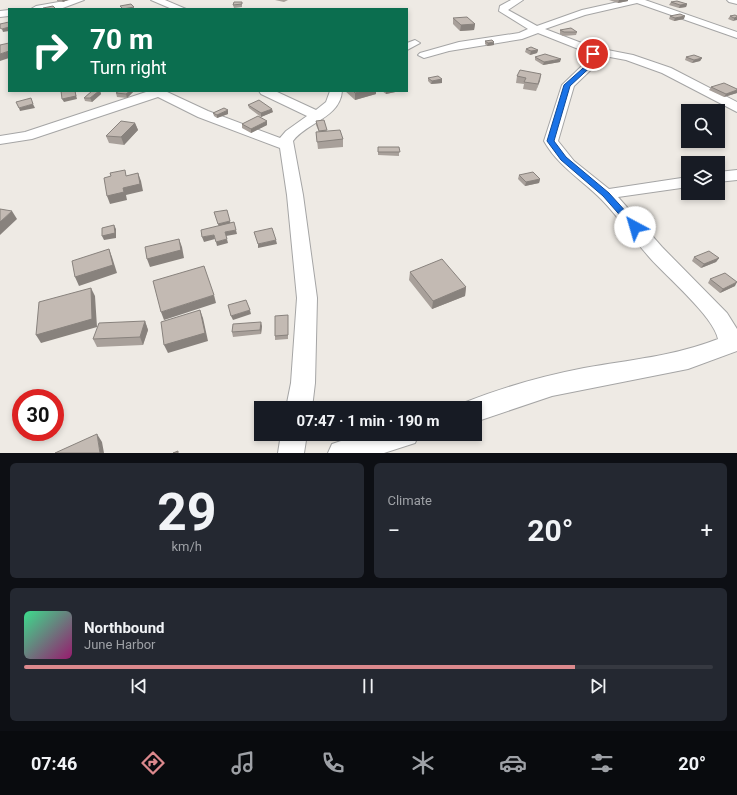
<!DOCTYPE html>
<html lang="en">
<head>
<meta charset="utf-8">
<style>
	:root { --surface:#171b24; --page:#242831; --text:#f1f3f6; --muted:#9ea1a6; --line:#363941; --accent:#dc898d }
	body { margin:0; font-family:Roboto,sans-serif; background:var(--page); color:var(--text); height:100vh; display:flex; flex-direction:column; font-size:15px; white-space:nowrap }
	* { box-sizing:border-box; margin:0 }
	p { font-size:13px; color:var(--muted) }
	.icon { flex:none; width:22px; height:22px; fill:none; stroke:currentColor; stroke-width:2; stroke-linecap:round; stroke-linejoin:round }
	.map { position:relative; height:453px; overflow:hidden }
	.details { display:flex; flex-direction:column; gap:10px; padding:10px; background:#0d0f14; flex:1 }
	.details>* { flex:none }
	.hud { position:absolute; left:8px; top:8px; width:400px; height:84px; border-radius:0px; box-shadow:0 2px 6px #0003; background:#0b6e4f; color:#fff; overflow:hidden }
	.buttons { position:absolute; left:681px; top:104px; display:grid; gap:8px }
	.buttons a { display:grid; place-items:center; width:44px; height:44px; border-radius:0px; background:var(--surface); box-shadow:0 2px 6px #0003; font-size:20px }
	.speed { position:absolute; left:12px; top:389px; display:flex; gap:8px; font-size:20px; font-weight:700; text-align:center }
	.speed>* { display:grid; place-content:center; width:52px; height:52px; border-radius:50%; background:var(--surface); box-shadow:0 2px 6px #0003; line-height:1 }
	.speed .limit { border:6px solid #d22; background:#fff; color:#111 }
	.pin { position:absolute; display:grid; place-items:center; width:34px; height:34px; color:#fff; margin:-17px; border:2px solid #fff; border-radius:50%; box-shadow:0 1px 4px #0007 }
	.me { position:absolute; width:44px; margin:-22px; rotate:321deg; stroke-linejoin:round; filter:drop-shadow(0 0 3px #0008) }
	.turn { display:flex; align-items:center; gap:14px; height:84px; padding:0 16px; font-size:18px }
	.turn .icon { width:52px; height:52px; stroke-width:2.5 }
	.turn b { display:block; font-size:28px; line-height:34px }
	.big { font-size:30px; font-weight:700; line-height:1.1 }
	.details .widget { flex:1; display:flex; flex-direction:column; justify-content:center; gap:6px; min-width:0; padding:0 14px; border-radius:6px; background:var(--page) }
	.details .dial { align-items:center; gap:0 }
	.dial b { font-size:52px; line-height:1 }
	.song { display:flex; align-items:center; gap:12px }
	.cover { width:48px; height:48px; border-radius:6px; background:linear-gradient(135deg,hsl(150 70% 55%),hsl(320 70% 35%)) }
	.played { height:4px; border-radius:2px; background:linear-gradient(90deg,var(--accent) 80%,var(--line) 80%) }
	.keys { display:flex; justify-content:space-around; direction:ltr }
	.heat { display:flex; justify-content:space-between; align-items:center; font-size:22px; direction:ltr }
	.details .tiles { flex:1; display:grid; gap:10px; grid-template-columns:1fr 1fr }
	.widget:last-child { grid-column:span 2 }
	.trip { position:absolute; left:254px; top:401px; width:228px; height:40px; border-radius:0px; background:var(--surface); box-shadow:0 2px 6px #0003; font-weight:700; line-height:40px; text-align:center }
	.dock { display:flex; height:64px; justify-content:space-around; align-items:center; background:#090b0e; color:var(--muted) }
	.dock .icon { width:28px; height:28px }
	.dock .current { color:var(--accent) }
	.dock b { font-size:18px; color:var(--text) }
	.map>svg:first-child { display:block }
</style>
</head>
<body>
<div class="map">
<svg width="737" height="453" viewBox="0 0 737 453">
	<rect width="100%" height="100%" fill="#eeeae4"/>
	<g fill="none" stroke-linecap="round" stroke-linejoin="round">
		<g stroke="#a5a5a5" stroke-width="2">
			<path id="street" d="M70 0H84L60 9H31L36 6Z
				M151 0H165L186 9H172Z
				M511 0H523L508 10 537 26 582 10 627 0H645L737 32V38L637 3 585 15 545 29 592 47 633 55 671 68 737 102V112L662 73 626 60 599 55 600 61 598 63 574 86 558 141 574 161 609 189 688 177V187L618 197 662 247 727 313 737 329V351L688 369 552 396 475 422V408H463L466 402C504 387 543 376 584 368 629 360 675 356 718 339 714 317 666 276 650 258 633 239 619 217 601 199 581 179 558 166 544 141L562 85 588 60 586 52 538 33 522 39 449 51 424 58 418 55 420 53 459 42 519 33 528 29 499 11 500 6Z
				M727 0H737V4L729 2Z
				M9 10V16L0 17V11Z
				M415 40 420 43 407 50V43Z
				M149 91H165L208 111 280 138 286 131 307 116 261 94 259 91H275L316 110 326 102 330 91H342C340 118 307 122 293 141L303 195 317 298 315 383 312 408H286L291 383 297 298 287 195 280 148 198 117 158 97 32 139 0 144V136L25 132Z
				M737 170V180L718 182V172Z
				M281 434H307L304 453H278Z
				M362 434H419L415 443 384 453H328L332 444Z"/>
		</g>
		<use href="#street" fill="#fff" fill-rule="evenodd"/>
	</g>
	<path fill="#a8a09a" d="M57 0H68L63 2 57 1Z
		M275 0H288L284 2Z
		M609 0H628V1L618 3Z
		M242 2V7L234 8 233 5Z
		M671 2 687 4 686 7 679 8 669 5Z
		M735 15 733 21 728 19 730 16Z
		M670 16 684 19 674 21 669 19Z
		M453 18 475 24 474 30 460 31 453 24Z
		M560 30 577 32 576 35 563 36 560 34Z
		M485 41 494 45 487 46 485 44Z
		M526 49 538 50 537 53 530 55 525 52Z
		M535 57 560 62 543 65 535 60Z
		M686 57 702 58 700 61 692 63 685 60Z
		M541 74 536 91 523 89 524 84 516 83 517 76Z
		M428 78 442 79V83L431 84 428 81Z
		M711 87 737 89V93L724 97 709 90Z
		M92 91H100L101 94 92 102 85 101 84 98Z
		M134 91 127 98 117 97 116 93Z
		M345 91H376V94L355 100Z
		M382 91H400L386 94Z
		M248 105 273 112 261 117 249 108Z
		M213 113 228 114 217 118 214 116Z
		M267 121V125L251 133 242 128V124Z
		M316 121 327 131 343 139V147L318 149 316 132H319L316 125Z
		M135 123 138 130 124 145 109 143 106 136Z
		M378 147H399V156L378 155Z
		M519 175 540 179 539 183 525 186 518 179Z
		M694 257 719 258 716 262 701 268 692 261Z
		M410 272 466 287 465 296 432 309 409 280Z
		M710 279 735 286 720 293 708 283Z
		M288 319V339L275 340V336Z
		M145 321 148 330 143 345 97 347 93 339Z
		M262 326 261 334 233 337 232 332Z"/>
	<path fill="#88827d" d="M62 0H68L63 2Z
		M619 0H628V1L618 3Z
		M687 4 686 7 679 8 680 5Z
		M134 7V9H125Z
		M685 16 684 19 674 21 675 18Z
		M737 17V20L733 21 734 18Z
		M475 24 474 30 460 31 461 25Z
		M9 27V31L3 32 2 29Z
		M494 42V45L487 46 488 43Z
		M538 50 537 53 530 55 531 51Z
		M9 51V58L0 61V54Z
		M702 58 700 61 692 63 694 60Z
		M561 59 560 62 543 65 544 62Z
		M541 74 540 81 536 91 538 84Z
		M442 79V83L431 84 432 81Z
		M737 90V93L724 97 726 94Z
		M75 91 77 99 64 102 62 99Z
		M99 91H100L101 94 92 102 90 98Z
		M130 91H134L127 98 126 94Z
		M363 91H376V94L355 100V93Z
		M386 91H400L386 94Z
		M33 104 35 108 20 111 19 108Z
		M272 109 273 112 261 117V113Z
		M228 110V114L217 118V115Z
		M267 121V125L251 133V129Z
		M135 123 138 130 124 145 121 137Z
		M138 173 141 181 143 191 126 195 127 200 110 204 107 196 123 188Z
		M540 179 539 183 525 186 526 182Z
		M12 211 17 219 0 235V222Z
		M230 221 231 225 219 228 218 224Z
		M114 225 116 229V238L104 240 102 236Z
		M236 230 237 234 226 236 225 232Z
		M214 235 215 239 204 242 202 237Z
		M179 239 182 247 184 258 150 267 147 259Z
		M227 239 228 243 217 246 216 242Z
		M276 240 277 244 258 248V244Z
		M109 249 112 257 117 273 79 286 75 277Z
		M719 258 716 262 701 268 704 264Z
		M737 282 735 286 720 293 723 289Z
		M466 287 465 296 432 309 433 301Z
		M91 288 95 296 97 327 41 343 36 335Z
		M214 295 216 303 164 320 161 312Z
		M200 310 203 318 208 341 168 353 164 345Z
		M250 310 251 314 233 320 231 316Z
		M145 321 148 330 143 345 140 337Z
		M261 322 262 326 261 334 260 330Z
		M97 434 102 442 104 453H100Z"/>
	<path fill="#c3bab3" stroke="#88827d" d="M677 1 687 4 680 5 671 2Z
		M234 2H242V4L233 5Z
		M131 4 134 7 123 9 120 6Z
		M53 6 56 9H44L43 8Z
		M680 14 685 16 675 18 670 16Z
		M735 15 737 16V17L734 18 730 16Z
		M467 17 475 24 461 25 453 18Z
		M9 22V27L2 29 0 28V24Z
		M571 28 577 32H564L560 30Z
		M492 40 494 42 488 43 485 41Z
		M9 43V51L0 54V45Z
		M531 47 538 50 531 51 526 49Z
		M545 54 561 59 544 62 535 57Z
		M694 55 702 58 694 60 686 57Z
		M520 70 541 74 538 84 524 82 526 78 517 76Z
		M438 76 442 79 432 81 428 78Z
		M724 83 737 89V90L726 94 711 87Z
		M61 91H75L76 96 62 99Z
		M92 91H99L90 98H84Z
		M119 91H130L126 94 116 93Z
		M353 91H363L355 93Z
		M31 98 33 104 19 108 16 102Z
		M259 100 272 109 261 113 248 105Z
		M224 108 228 110 217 115 213 113Z
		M258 116 267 121 251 129 242 124Z
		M324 120 327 130 319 131 316 121Z
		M121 121 135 123 121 137 106 136Z
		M340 130 343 139 317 142 316 132Z
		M378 147H399L400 152H378Z
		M125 170 126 176 138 173 140 184 123 188 124 192 107 196 104 178 111 176 110 173Z
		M533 172 540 179 526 182 519 175Z
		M0 209 12 211 0 222Z
		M227 210 230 221 218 224 214 212Z
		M234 222 236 230 225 232 227 239 216 242 214 235 202 237 201 230Z
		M114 225 115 233 102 236V228Z
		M272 228 276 240 258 244 254 232Z
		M179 239 181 250 147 259 145 247Z
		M109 249 113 265 75 277 72 261Z
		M709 251 719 258 704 264 694 257Z
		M442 259 466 287 433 301 410 272Z
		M204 266 214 295 161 312 153 281Z
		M725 273 737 282 723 289 710 279Z
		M91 288 92 319 36 335 39 302Z
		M246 300 250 310 231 316 228 305Z
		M200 310 205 333 164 345 161 322Z
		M288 315V335L275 336V316Z
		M145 321 140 337 93 339 99 323Z
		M261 322 260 330 232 332 233 324Z
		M97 434 100 453H55Z
		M178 451V453H173Z"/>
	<path fill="#1a73e8" stroke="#114b97" d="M591 52 596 54 597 61 570 86 554 141 566 157 609 193 638 225V229H632L603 196 561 160 547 141 564 85 591 61Z"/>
</svg>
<div class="buttons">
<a><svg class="icon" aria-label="search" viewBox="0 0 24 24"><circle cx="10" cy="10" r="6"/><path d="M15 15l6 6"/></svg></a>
<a><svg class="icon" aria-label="layers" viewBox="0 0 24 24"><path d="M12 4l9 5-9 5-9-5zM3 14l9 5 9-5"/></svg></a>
</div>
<div class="speed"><div class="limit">30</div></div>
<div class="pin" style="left:593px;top:54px;background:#d93025"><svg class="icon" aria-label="arrive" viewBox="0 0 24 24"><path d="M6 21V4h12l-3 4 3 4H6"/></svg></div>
<svg class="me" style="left:635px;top:227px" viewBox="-20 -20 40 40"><circle r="19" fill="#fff"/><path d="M0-13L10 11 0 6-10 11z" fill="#1a73e8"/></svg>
<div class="trip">07:47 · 1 min · 190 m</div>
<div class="hud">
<div class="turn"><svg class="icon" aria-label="right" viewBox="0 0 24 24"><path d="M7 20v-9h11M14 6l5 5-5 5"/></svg><div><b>70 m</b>Turn right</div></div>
</div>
</div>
<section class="details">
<div class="tiles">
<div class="widget dial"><b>29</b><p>km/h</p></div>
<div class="widget"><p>Climate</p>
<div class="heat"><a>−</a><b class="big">20°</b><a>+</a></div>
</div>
<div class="widget">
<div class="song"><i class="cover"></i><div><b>Northbound</b><p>June Harbor</p></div></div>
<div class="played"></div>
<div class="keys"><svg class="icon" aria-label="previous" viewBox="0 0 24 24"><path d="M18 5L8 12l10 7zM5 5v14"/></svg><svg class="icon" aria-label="pause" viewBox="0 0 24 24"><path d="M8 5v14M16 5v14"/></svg><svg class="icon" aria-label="next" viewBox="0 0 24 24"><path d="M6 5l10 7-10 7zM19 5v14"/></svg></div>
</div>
</div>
</section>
<nav class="dock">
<b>07:46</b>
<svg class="icon current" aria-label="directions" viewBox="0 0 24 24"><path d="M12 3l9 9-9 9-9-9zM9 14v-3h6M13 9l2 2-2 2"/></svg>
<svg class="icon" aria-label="music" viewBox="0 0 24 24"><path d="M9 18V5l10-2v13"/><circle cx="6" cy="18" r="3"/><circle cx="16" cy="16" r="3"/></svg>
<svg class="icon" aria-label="phone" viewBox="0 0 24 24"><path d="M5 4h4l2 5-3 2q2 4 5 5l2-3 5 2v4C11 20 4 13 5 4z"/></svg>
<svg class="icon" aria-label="climate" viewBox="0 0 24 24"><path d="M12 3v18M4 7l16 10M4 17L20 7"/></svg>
<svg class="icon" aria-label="car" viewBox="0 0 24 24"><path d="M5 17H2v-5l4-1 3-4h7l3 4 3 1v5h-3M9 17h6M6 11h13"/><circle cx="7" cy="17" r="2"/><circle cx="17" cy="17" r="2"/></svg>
<svg class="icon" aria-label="filters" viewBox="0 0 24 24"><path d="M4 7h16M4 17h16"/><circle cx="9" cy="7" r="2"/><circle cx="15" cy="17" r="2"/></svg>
<b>20°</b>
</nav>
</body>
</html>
